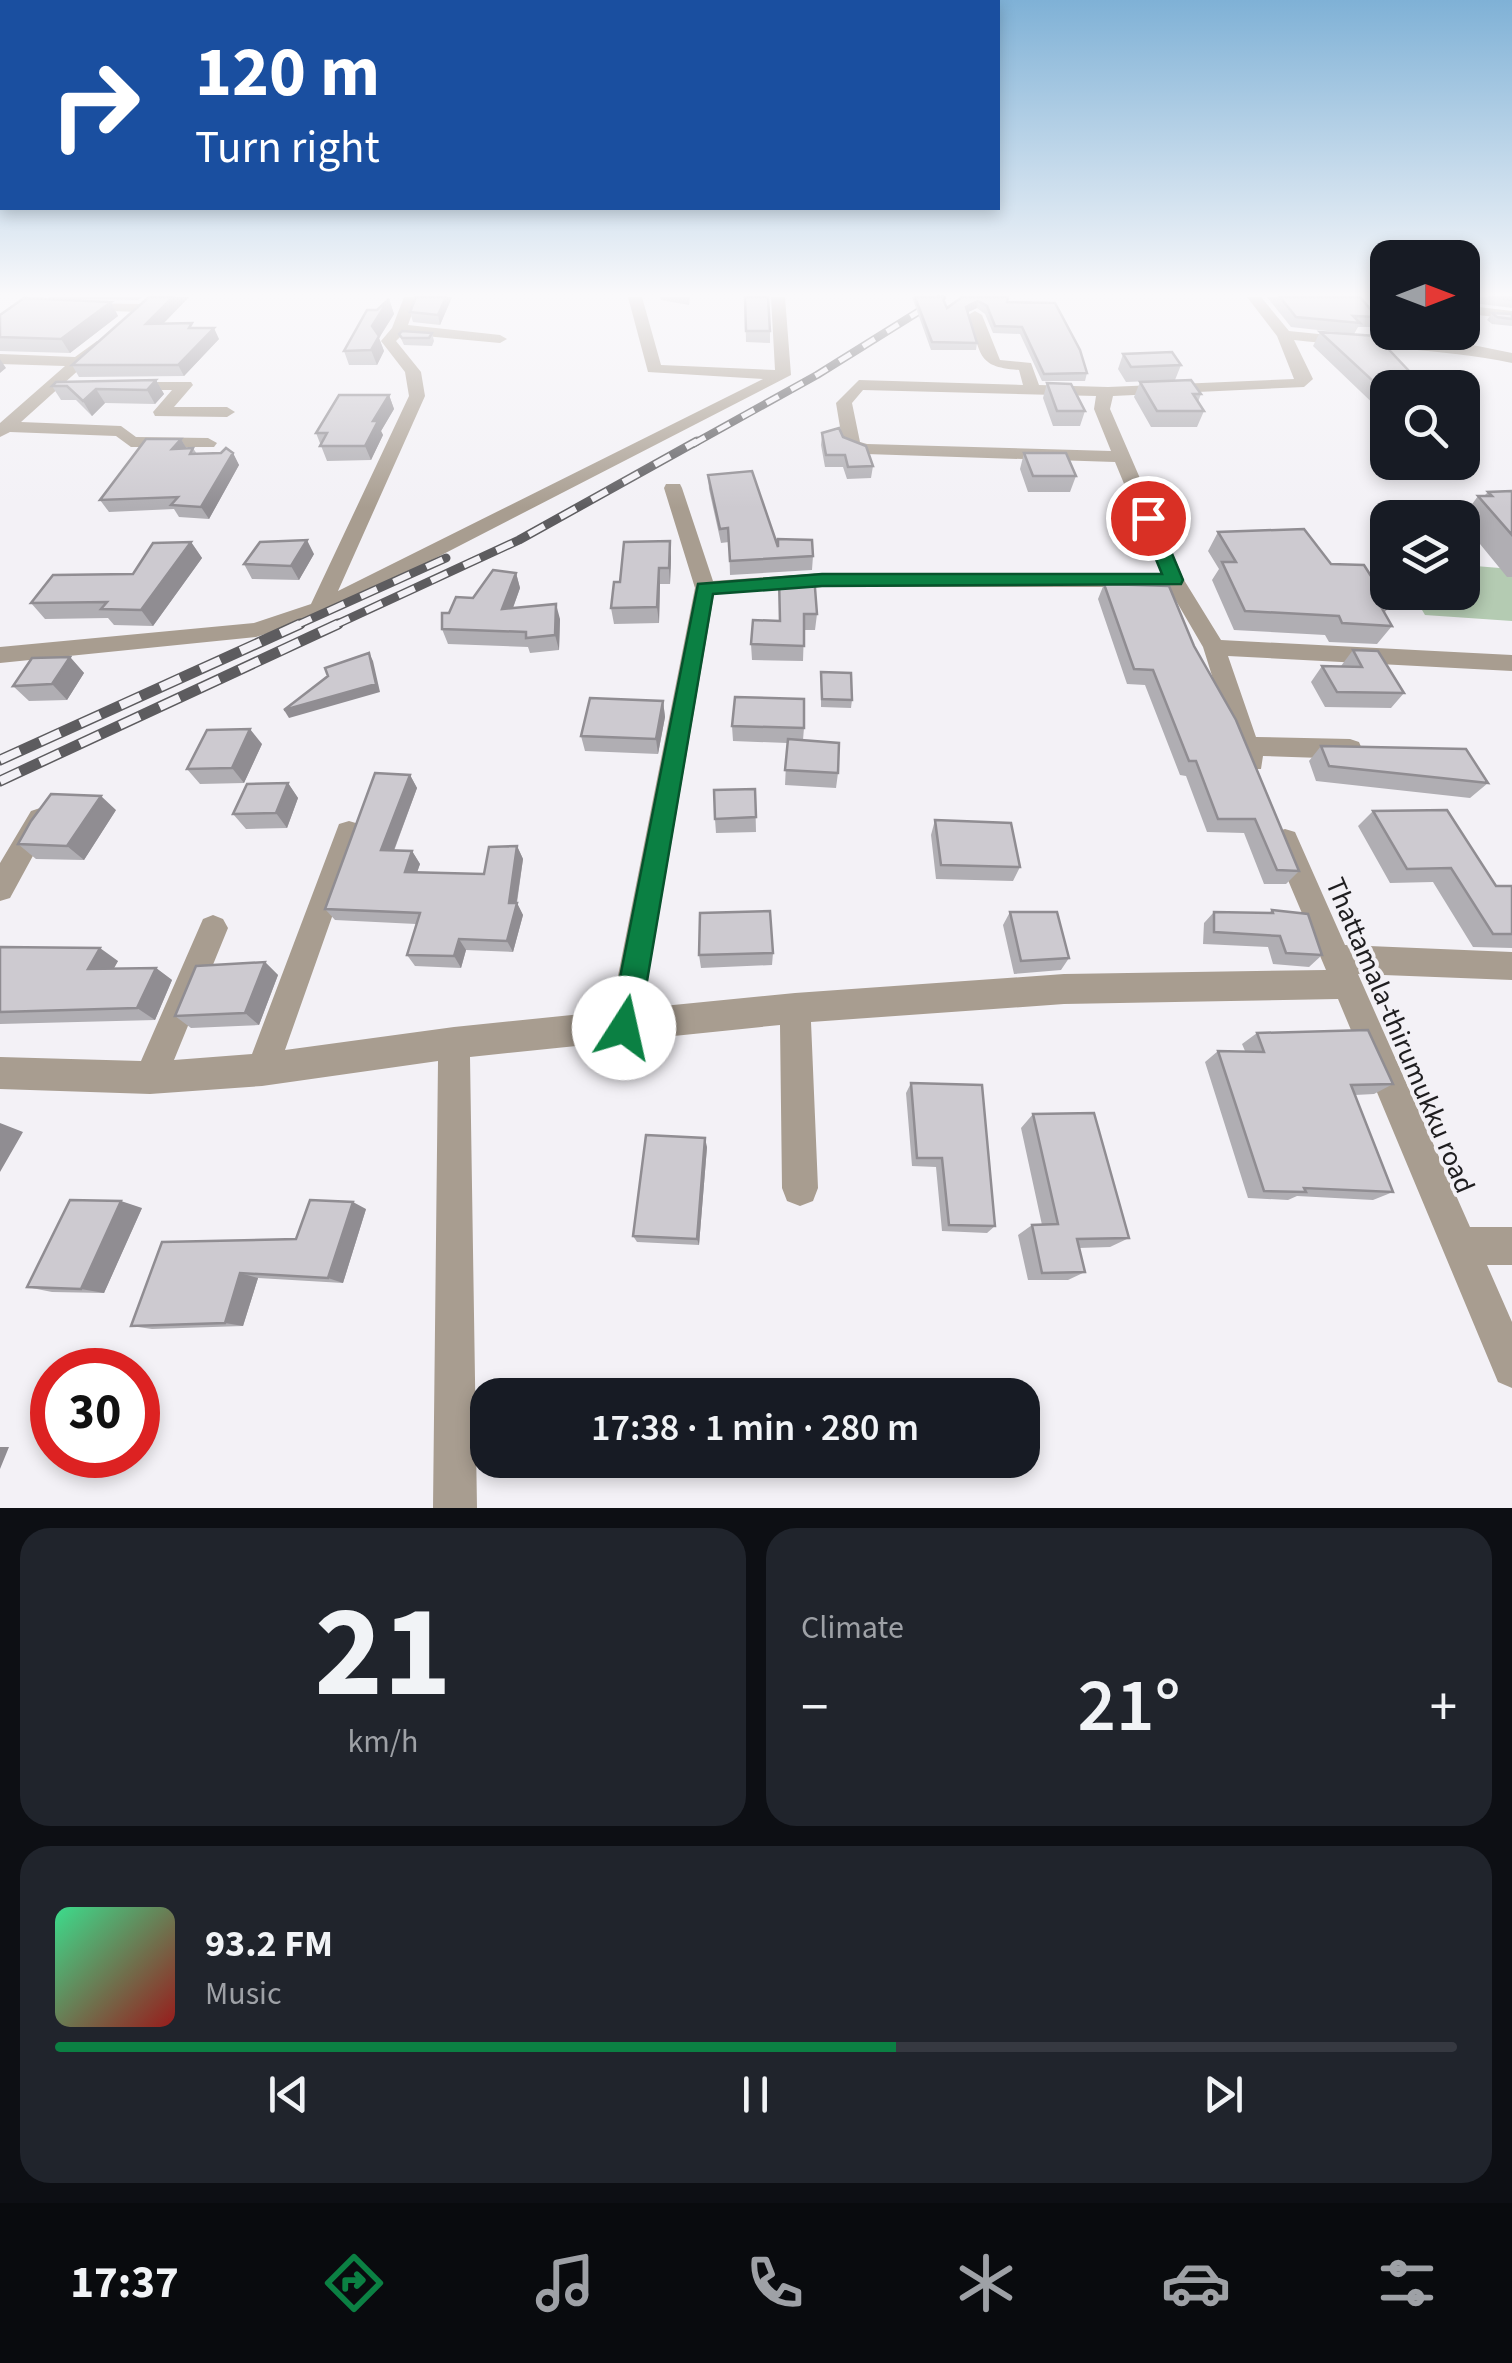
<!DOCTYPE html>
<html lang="en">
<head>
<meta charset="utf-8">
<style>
	:root { --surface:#171b24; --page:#20242c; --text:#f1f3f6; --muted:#9ea1a6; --line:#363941; --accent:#0b8043 }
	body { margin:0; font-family:"Source Sans 3",sans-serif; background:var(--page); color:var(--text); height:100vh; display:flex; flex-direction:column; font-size:38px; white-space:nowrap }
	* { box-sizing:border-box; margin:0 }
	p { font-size:32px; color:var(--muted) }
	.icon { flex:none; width:55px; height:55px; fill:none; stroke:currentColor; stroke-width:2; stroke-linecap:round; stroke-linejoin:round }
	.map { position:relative; height:1508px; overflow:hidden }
	.sheet { display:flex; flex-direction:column; gap:20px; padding:20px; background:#0d0f14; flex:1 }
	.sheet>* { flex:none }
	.top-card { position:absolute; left:0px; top:0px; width:1000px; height:210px; box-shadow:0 5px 15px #0003; background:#1a4fa0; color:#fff; overflow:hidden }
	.needle { width:65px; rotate:90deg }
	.tools { position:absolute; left:1370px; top:240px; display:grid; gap:20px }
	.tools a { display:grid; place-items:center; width:110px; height:110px; border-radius:20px; background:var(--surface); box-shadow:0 5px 15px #0003; font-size:50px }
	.speed { position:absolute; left:30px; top:1348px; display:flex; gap:20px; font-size:50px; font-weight:700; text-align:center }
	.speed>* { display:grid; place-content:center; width:130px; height:130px; border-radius:50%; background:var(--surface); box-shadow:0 5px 15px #0003; line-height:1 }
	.speed .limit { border:15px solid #d22; background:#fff; color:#111 }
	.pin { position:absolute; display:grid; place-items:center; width:85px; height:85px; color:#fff; margin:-42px; border:5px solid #fff; border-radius:50%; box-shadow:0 2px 10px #0007 }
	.me { position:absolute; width:110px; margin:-55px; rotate:10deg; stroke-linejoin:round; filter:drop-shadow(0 0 8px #0008) }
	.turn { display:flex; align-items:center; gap:35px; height:210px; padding:0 30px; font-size:45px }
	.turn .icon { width:130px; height:130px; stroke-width:2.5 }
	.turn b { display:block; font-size:70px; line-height:85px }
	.big { font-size:75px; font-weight:600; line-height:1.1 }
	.sheet .card { flex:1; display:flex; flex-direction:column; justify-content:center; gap:15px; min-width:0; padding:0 35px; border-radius:30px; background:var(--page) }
	.sheet .dial { align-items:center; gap:0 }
	.dial b { font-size:130px; line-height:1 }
	.song { display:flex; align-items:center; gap:30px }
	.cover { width:120px; height:120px; border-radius:15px; background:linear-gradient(135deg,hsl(150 70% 55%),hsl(0 70% 35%)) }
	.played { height:10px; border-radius:5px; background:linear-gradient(90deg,var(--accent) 60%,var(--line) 60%) }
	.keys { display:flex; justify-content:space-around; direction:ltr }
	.heat { display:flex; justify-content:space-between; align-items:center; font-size:55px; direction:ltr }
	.sheet .tiles { flex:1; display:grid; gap:20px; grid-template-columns:1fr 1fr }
	.card:last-child { grid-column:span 2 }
	.trip { position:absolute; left:470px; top:1378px; width:570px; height:100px; border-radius:30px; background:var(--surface); box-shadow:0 5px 15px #0003; font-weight:600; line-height:100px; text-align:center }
	.dock { display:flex; height:160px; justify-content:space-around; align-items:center; background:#090b0e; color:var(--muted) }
	.dock .icon { width:70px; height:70px }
	.dock .current { color:var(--accent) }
	.dock b { font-size:45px; color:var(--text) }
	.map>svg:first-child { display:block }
</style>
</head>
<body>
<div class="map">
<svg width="1512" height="1508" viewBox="0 0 1512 1508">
	<rect width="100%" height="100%" fill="#f3f1f6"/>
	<path fill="#b4cbb2" d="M1463 565 1512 569V621L1425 615 1412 593 1462 592Z"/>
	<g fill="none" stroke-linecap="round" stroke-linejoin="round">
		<path fill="#a89d90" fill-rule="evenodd" d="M404 297H418L408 325 500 335 507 339 500 343 403 334 396 341 421 372 425 396 338 591 763 379 648 372 628 297H642L661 365 775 370 771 297H785L791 375 327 614 256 637 0 663V647L254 623 311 604 409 396 405 372 381 341 392 328Z
			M1247 297H1261L1289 331 1397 342 1453 341 1512 353V363C1440 348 1367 348 1294 340L1313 379 1304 387 1113 396 1110 409 1184 580 1221 640 1512 655V671L1228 656 1256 737 1350 739 1359 742 1362 749 1359 756 1350 759 1263 756 1261 769H1243L1239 762 1203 647 1168 587H822L714 594 643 1008 795 993 1064 974 1326 970 1271 840 1275 832 1285 829 1295 832 1345 945 1512 952V980L1358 974 1470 1227H1512V1265H1487L1512 1322V1388L1498 1382 1338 999 1064 1004 811 1022 818 1188 813 1201 800 1206 787 1201 782 1188 780 1025 470 1057 477 1508H433L438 1061 262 1086 150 1094 0 1089V1057L141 1061 203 919 213 915 223 919 228 928 174 1060 252 1054 336 832 339 824 349 821 359 824 362 832 285 1050 454 1027 611 1011 695 588 664 488 666 484H680L682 488 713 581 822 573H1161L1115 462 866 454 843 445 836 403 859 380 1023 385 1019 370C975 367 982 353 968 315L975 311 982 315 1000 360 1031 363 1039 385 1108 387 1294 379 1277 336ZM863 390 1096 396 1094 409 1111 451 867 444 860 442 852 403Z
			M1380 297H1388V301L1382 300Z
			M82 303 142 304 149 308 142 312 77 310V304Z
			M1462 305 1512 311V319L1462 313Z
			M97 341 102 343V349L21 422 121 426 136 437 208 438 217 443 214 447H131L116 436 10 432 0 437V423L65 366 0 364V354L75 357Z
			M121 382H191L193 385 174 407H227L235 412 227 417 155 416 153 412 172 390H127L119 385Z
			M40 808 49 811 53 819 10 898 0 901V863L31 811Z"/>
		<g stroke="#5d5c5f" stroke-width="8">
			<path id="rail-far2" d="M693 444 817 375 942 297"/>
		</g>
		<g stroke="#5d5c5f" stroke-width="9">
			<path id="rail-far1" d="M295 626 446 558
				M333 626 519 540 697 441"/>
		</g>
		<g stroke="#5d5c5f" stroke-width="11">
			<path id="rail" d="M0 760 300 624
				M0 781 338 624"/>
		</g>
		<use href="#rail-far2" stroke="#f3f1f6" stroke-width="5" stroke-dasharray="14" stroke-linecap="butt"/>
		<use href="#rail-far1" stroke="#f3f1f6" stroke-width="6" stroke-dasharray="18" stroke-linecap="butt"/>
		<use href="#rail" stroke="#f3f1f6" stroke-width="8" stroke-dasharray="22" stroke-linecap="butt"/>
	</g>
	<path fill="#b0aeb3" d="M48 297H142L138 300 50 299Z
		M149 297H189L163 324 195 328 219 339 184 376 79 377 72 365Z
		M416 297H452L440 325 413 322 410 312Z
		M660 297H690L689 305 661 300Z
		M745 297 770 331V343L746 342Z
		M912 297H942L947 308 962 297 1007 302 1087 373 1085 381H1042L1020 334 993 333 985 314 977 308 968 312 977 343 976 350H931Z
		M1267 297H1360L1377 317 1371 327H1358L1354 334 1291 327Z
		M1462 297H1512V308L1466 302Z
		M389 299 394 314 379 338 384 351 377 365H349L344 351 377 310Z
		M111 302 118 316 70 353 0 351V315Z
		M1492 313 1512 314V326L1492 324 1487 320Z
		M1320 332 1388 388V414H1384L1313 346Z
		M432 333 434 341 432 346 404 345 399 334Z
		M1123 354 1181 365 1175 380 1126 382 1118 369Z
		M156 380 164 394 155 404 105 403 92 416 76 400H61L52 386Z
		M1140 382 1201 394 1198 402 1204 411 1197 427H1151L1134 397Z
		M1047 383 1085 411 1080 426H1053L1043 398Z
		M389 395 394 409 381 431 383 435 371 460 327 461 316 433Z
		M822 433 843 437 873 466 871 478 847 479 843 467H825L821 445Z
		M181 439 186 448H193L197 454 233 453 239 465 209 519 179 517 174 509 109 512 100 500Z
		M1024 453 1076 476 1070 492H1028L1020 469Z
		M708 475 778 547 813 556 812 570 730 575 729 542 721 543 709 489Z
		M1512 490V577H1507L1462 522V518L1478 496H1484L1488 492Z
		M1218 532 1331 564 1390 606 1384 613 1392 626 1377 644 1329 642 1325 635 1234 630 1212 580 1219 569 1208 551Z
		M191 542 202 558 153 626 114 625 108 618 45 619 31 603 133 574Z
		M314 554 299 580 252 579 244 564Z
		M671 557 670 584H660L659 623 614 624 611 608 620 582Z
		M516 573 520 588 513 608 560 619 559 650 530 653 528 647 448 644 442 629 449 613Z
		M779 578 817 614 815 630H804L803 661 752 660 751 644 779 621Z
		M1104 584 1194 646 1299 871 1286 884H1264L1244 833 1207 832 1186 776 1180 775 1145 685 1127 684 1098 599Z
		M1353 650 1404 693 1391 708 1325 707 1311 682 1322 666H1341Z
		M70 657 84 673 67 700 29 701 13 686Z
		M821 672 852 700 851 708 821 707Z
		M663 701 665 717 658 754 585 751 581 736Z
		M732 726 804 728 803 740 838 773 836 788 785 785 787 743 733 741Z
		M262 744 244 783 200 784 187 769Z
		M1321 746 1488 783 1470 798 1316 781 1309 761Z
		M410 775 417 788 394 851H412L420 864 417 872 484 874 517 846 523 859 517 903 523 915 513 952 466 950 461 968 415 966 407 955 416 924 335 920 325 909Z
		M288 783 298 798 287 828 246 829 233 814Z
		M755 789 756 832 716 833 715 819Z
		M116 810 84 860 36 859 18 844Z
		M1373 811 1496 886H1512V948L1473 947 1433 882 1390 883 1358 826Z
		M935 820 1020 867 1013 881 936 879 931 835Z
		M1272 910 1322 955 1309 967 1273 964 1268 947 1203 944 1204 923 1214 912 1269 913Z
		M1010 912 1069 958 1061 970 1014 974 1003 925Z
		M0 947 118 961 113 969 156 968 172 980 155 1020 0 1024Z
		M773 953 772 965 701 968 699 955Z
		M265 962 278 975 259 1025 191 1028 175 1016Z
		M1257 1033 1393 1084 1374 1094 1355 1095 1393 1192 1373 1200 1297 1196 1288 1200 1248 1198 1205 1062 1218 1051H1245L1242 1044Z
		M911 1083 995 1226 987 1233 942 1231 936 1167 912 1166 906 1093Z
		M1033 1114 1129 1238 1110 1247 1079 1248 1085 1272 1068 1280H1028L1018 1235 1032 1225H1042L1021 1128Z
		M707 1147 699 1245 637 1242 633 1236Z
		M142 1208 104 1293 52 1292 27 1287Z
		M366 1209 343 1283 258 1278 243 1326 152 1329 131 1326 296 1239Z"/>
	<path fill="#908d92" d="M173 297H189L152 335 146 324Z
		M446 297H452L440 325 438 315Z
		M389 299 394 314 379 338 384 351 377 365 371 350 372 326Z
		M978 301 977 308 964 314 966 307Z
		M111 302 118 316 70 353 61 339Z
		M214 328 219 339 184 376 178 365Z
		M0 359 6 368 0 373Z
		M156 380 164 394 155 404 147 390Z
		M96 389 105 403 92 416 83 401Z
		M389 395 394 409 381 431 383 435 371 460 365 446 373 421Z
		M181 439 188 451 172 449Z
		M233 453 239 465 209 519 201 507Z
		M307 540 314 554 299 580 291 566Z
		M670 541 671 557 670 584 669 568Z
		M191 542 202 558 153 626 141 610Z
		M659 568 660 584 659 623 657 607Z
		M516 573 520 588 507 624 502 609Z
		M556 604 560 619 559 650 555 635Z
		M369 653 373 661 380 692 289 718 284 710Z
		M70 657 84 673 67 700 52 684Z
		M663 701 665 717 658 754 656 739Z
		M250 729 262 744 244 783 232 768Z
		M410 775 417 788 389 863 381 850Z
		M288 783 298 798 287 828 276 813Z
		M101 796 116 810 84 860 67 846Z
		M517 846 523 859 516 906 517 903 523 915 513 952 507 941 509 903Z
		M412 851 420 864 413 884 405 872Z
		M459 939 466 950 461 968 454 956Z
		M100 948 118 961 107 981 88 969Z
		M265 962 278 975 259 1025 245 1013Z
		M156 968 172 980 155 1020 137 1008Z
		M0 1123 23 1132 0 1172Z
		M705 1138 707 1147 699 1245 697 1239Z
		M121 1201 142 1208 104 1293 81 1289Z
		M353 1202 366 1209 343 1283 328 1278Z
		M240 1273 258 1278 243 1326 225 1323Z
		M0 1447H9L0 1469Z"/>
	<path fill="#cdcad0" stroke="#908d92" stroke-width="2.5" d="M149 297H173L146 324 192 323 189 328H214L178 365H72Z
		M416 297H446L438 315 410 312Z
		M745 297H768L770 331H746Z
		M915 297H942L947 308 962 297H1008L1007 302 1055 303 1080 350 1087 373 1044 374 1022 327 995 326 987 306 978 301 966 307 977 343 932 342Z
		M1280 297H1360L1377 317 1353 316 1360 323 1296 317Z
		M1488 297H1512V300Z
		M24 298 111 302 61 339 0 337V315Z
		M389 299 372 326 379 336 371 350 344 351 367 310H377Z
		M1492 313 1512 314V319L1497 317Z
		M402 331 432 333 429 338H402L399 334Z
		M1320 332 1376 336 1425 388H1388V395Z
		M1172 352 1181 365 1131 367 1123 354Z
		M156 380 147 390 96 389 83 401 67 386H52L56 382Z
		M1191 380 1201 394H1193L1204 411H1157L1140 382Z
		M1047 383 1071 384 1085 411H1057Z
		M339 395H389L373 421H378L365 446H320L327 433H316Z
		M839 428 843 437 866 446 873 466 848 467 845 455H826L822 433Z
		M146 439H181L172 449 193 448 190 454 221 453 226 448 233 453 201 507 171 505 178 497 100 500Z
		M1024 453H1066L1076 476H1033Z
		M752 471 778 547V539L812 540 813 556 730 561 728 528 720 529 708 475Z
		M1512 491V535L1478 496H1492L1488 492Z
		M1304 529 1331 564 1364 565 1390 606 1380 605 1392 626 1342 623 1339 616 1245 611 1222 562H1236L1218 532Z
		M307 540 291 566 244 564 260 542Z
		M670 541 669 568H659L657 607 611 608 614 582H620L624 542Z
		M191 542 141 610 101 609 107 602 31 603 53 575 133 574 153 543Z
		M493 570 516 573 502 609 556 604 555 635 526 638V632L442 629V613H449L456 597 473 598Z
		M814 575 817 614H804V646L751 644 753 620 780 621 779 578Z
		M1104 584 1169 586 1194 646 1236 720 1299 871 1277 870 1255 819H1218L1196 761H1189L1153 670 1134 669Z
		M1353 650 1378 651 1404 693 1337 692 1322 666 1362 667Z
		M369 653 376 684 284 710 328 676 325 668Z
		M70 657 52 684 13 686 32 658Z
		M821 672 851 673 852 700 822 699Z
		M735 697 804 699V728L732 726Z
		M590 698 663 701 656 739 581 736Z
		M250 729 232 768 187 769 207 730Z
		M788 739 839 743 838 773 785 770Z
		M1321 746 1466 749 1488 783 1329 766Z
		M375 773 410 775 381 850 412 851 405 872 484 874 489 847 517 846 509 903H517L507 941 459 939 454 956 407 955 420 913 325 909Z
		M288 783 276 813 233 814 247 784Z
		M755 789 756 817 715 819 714 790Z
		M51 794 101 796 67 846 18 844 31 821Z
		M1447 810 1496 886H1512V934H1493L1451 868 1407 869 1373 811Z
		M935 820 1011 823 1020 867 941 865Z
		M1272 910 1308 914 1322 955 1286 953 1280 936 1214 932V912L1273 913Z
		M770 911 773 953 699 955 700 913Z
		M1010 912H1057L1069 958 1021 961Z
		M0 947 100 948 88 969 156 968 137 1008 0 1012Z
		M265 962 245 1013 175 1016 196 966Z
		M1368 1030 1393 1084 1351 1085 1393 1192 1304 1188 1306 1192 1264 1191 1218 1051 1264 1052 1257 1033Z
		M911 1083 982 1085 995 1226 949 1225 942 1158H917Z
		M1094 1113 1129 1238 1077 1239 1085 1272 1042 1273 1032 1225 1058 1224 1033 1114Z
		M646 1135 705 1138 697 1239 633 1236Z
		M70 1200 121 1201 81 1289 27 1287Z
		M310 1200 353 1202 328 1278 240 1273 225 1323 131 1326 162 1242 296 1239Z"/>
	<linearGradient id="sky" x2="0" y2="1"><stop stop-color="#7fb1d6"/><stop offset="0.58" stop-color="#faf9fb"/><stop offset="1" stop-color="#faf9fb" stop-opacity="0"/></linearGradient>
	<rect width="1512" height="508" fill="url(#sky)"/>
	<path fill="#0b8043" stroke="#07532c" stroke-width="2.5" d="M1148 513 1157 518 1183 580 1181 584 822 586 713 594 639 1028 634 1038 624 1042 614 1038 610 1028 698 584 822 574H1162L1139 518Z"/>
	<g text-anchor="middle" stroke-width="8" stroke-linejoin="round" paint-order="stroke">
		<g font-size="28" fill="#1f1e20" stroke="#f3f1f6">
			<text transform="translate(1401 1035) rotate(67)" y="10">Thattamala-thirumukku road</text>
		</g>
	</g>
</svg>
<div class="tools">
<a><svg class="needle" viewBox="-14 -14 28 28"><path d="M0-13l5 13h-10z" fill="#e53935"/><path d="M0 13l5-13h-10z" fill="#9ea1a6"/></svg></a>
<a><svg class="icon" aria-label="search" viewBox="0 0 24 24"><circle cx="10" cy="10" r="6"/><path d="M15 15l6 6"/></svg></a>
<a><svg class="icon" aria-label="layers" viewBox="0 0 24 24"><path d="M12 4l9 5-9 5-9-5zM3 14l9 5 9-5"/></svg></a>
</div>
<div class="speed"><div class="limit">30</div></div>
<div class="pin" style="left:1148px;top:518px;background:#d93025"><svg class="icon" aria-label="arrive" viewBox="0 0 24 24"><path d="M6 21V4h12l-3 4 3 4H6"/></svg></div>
<svg class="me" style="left:624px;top:1028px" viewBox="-20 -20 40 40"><circle r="19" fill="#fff"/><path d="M0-13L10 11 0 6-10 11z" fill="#0b8043"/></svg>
<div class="trip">17:38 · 1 min · 280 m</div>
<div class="top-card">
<div class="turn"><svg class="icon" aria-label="right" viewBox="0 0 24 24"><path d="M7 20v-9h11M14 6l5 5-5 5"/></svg><div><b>120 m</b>Turn right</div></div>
</div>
</div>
<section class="sheet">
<div class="tiles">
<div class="card dial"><b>21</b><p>km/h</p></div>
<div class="card"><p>Climate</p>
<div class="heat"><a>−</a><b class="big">21°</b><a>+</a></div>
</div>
<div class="card">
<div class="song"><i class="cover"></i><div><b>93.2 FM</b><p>Music</p></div></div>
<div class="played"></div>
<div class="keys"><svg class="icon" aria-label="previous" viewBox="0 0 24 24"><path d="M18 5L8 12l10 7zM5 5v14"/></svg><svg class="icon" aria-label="pause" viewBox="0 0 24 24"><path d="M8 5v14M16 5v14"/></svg><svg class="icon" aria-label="next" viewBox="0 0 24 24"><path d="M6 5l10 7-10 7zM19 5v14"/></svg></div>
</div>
</div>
</section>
<nav class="dock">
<b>17:37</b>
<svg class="icon current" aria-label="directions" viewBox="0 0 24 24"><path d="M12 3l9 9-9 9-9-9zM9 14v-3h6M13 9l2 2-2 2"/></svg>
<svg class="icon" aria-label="music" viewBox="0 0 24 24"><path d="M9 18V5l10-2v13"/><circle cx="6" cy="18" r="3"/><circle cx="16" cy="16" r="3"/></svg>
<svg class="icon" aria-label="phone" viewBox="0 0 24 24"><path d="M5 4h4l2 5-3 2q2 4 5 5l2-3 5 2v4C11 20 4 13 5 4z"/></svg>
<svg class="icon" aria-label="climate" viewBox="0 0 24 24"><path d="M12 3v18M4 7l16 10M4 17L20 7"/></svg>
<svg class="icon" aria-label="car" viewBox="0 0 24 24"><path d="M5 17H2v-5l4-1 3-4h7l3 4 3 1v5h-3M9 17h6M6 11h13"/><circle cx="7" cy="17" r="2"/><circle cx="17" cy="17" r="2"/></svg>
<svg class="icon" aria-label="filters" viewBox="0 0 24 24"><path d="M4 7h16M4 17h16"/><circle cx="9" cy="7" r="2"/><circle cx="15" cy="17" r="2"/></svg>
</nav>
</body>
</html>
